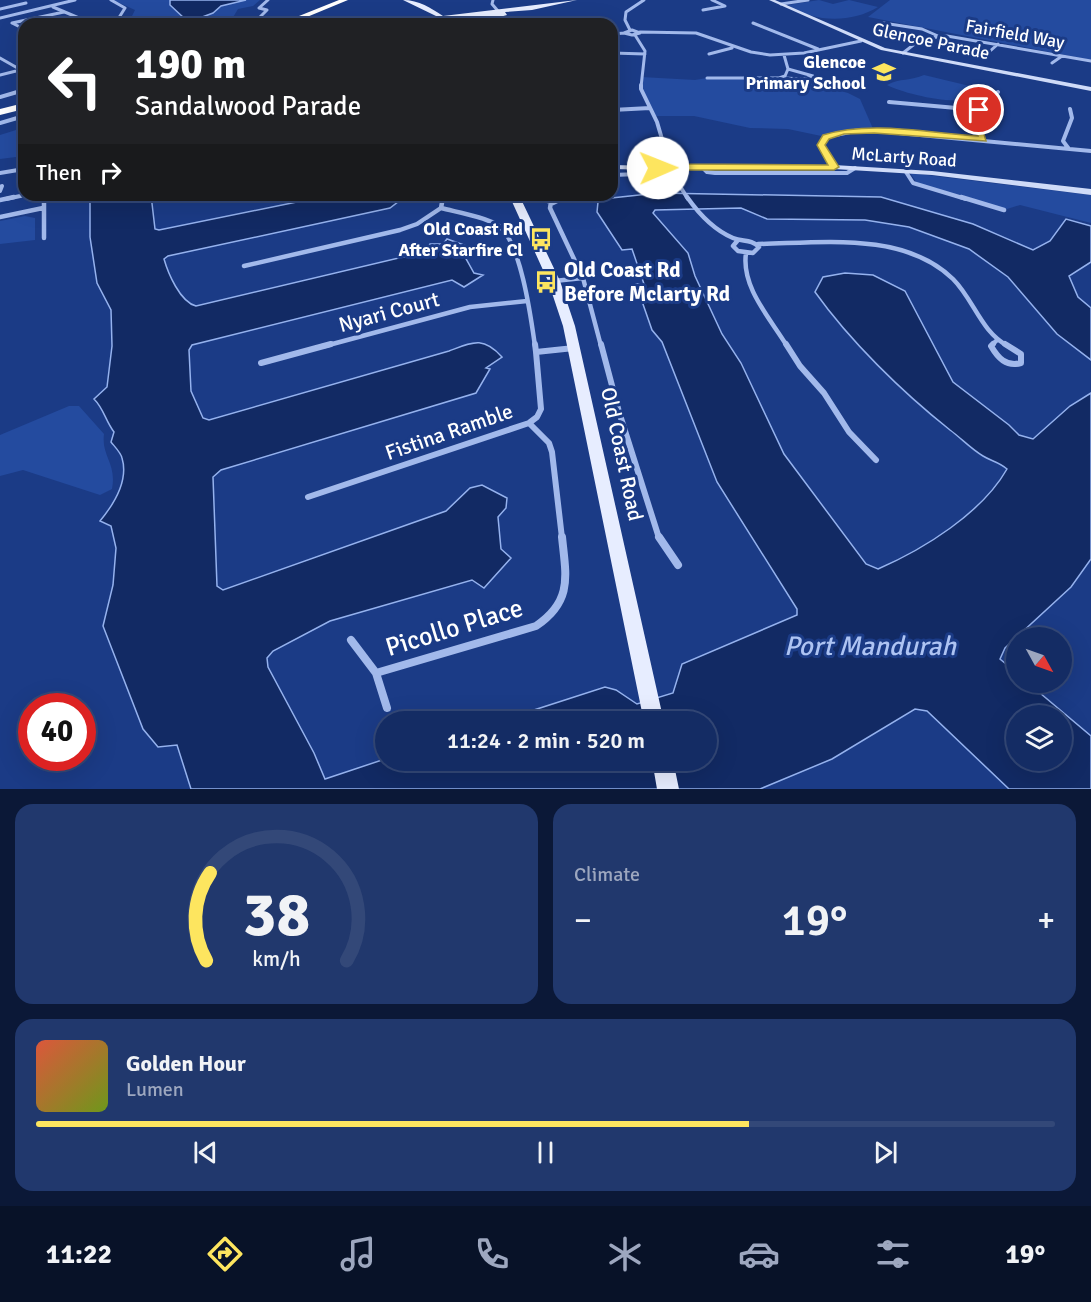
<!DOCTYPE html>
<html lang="en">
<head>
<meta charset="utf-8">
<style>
	:root { --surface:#142c64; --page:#21386d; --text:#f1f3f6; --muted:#9da7bf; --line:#334878; --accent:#fde55f }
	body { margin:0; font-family:Signika,sans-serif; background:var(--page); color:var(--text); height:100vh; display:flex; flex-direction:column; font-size:22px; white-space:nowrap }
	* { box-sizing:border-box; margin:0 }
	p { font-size:20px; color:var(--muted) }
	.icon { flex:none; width:33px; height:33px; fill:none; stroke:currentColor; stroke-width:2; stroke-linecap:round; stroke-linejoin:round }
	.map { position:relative; height:789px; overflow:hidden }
	.side { display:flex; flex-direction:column; gap:15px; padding:15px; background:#0b1837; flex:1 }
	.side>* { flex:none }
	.top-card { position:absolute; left:18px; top:18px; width:600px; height:183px; border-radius:18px; box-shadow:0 6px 24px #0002,0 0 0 2px var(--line); background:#202124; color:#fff; overflow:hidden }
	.needle { width:39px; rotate:130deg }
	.fabs { position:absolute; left:1006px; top:627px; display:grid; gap:12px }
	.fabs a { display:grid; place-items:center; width:66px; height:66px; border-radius:50%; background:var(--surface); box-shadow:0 6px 24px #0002,0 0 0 2px var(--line); font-size:30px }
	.speed { position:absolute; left:18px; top:693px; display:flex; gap:12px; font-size:30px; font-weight:700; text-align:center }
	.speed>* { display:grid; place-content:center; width:78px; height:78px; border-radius:50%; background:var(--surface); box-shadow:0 6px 24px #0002,0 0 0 2px var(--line); line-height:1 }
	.speed .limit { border:9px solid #d22; background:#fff; color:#111 }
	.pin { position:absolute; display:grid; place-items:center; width:51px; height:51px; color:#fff; margin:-26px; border:3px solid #fff; border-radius:50%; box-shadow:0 2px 6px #0007 }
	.me { position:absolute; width:66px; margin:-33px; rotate:89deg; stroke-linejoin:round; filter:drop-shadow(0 0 4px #0008) }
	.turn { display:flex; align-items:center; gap:21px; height:126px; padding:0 18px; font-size:27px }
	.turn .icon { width:78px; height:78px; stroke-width:2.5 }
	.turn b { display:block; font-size:42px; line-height:51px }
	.then { display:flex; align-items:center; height:57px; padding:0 18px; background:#0003; gap:12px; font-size:22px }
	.big { font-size:45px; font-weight:600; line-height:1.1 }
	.side .widget { flex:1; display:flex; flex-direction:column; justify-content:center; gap:9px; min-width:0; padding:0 21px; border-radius:18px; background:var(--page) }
	.side .dial { align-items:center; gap:0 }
	.dial svg { height:156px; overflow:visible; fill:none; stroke:var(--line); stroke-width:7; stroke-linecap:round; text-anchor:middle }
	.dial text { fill:var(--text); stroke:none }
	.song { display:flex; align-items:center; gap:18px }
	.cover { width:72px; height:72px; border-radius:9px; background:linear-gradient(135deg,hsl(10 70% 55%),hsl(80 70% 35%)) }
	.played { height:6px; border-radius:3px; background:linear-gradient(90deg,var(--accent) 70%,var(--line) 70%) }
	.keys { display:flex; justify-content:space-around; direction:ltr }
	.heat { display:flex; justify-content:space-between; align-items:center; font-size:33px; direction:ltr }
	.side .tiles { flex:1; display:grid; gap:15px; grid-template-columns:1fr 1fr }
	.widget:last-child { grid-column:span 2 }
	.trip { position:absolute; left:375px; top:711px; width:342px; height:60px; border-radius:30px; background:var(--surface); box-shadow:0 6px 24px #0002,0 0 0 2px var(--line); font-weight:600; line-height:60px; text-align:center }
	.dock { display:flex; height:96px; justify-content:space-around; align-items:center; background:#081228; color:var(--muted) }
	.dock .icon { width:42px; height:42px }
	.dock .selected { color:var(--accent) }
	.dock b { font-size:27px; color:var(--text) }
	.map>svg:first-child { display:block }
</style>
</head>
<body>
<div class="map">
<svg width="1091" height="789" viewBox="0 0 1091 789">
	<rect width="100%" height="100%" fill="#1b3b86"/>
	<path fill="#244b9f" d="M113 0H260L253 6 238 9 229 24H128L135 10Z
		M819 0 833 4 849 0 878 7C852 23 814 23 788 5Z
		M890 0H1091V60L868 17Z
		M924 75 978 88 976 95C962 108 904 94 887 85 900 78 911 81 924 75Z
		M785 76 848 93 860 99 874 131H843L826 137 788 129 750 128 694 116H655L641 89V77L695 80 707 78 767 79Z
		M24 120V156L0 159V135L16 130Z
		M910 173 1091 195V223L1020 205 1007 209 917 183Z
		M25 216 35 218V240L0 244V221Z
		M69 406H79L104 434C101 456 117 463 112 489L100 495 23 470 0 476V435Z"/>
	<path fill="#122a64" stroke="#95b2ee" stroke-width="1.5" fill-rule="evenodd" d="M170 0H246L221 6 213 13 197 19 214 24H172L185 19 170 5Z
		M658 193 881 197 973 224 1033 250 1050 241 1066 219 1091 226V262L1069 276 1078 297 1091 308V360L1057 334 1008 277 969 249 909 227 865 220 767 219 741 208 655 210 653 213 688 253 695 276 722 334 741 363 784 454 866 564 878 569C924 549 982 513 1007 469 999 462 991 461 983 456 971 449 961 438 950 430 902 392 850 341 815 292L823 277 845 273 873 275 905 291 953 382 1009 425 1019 435 1033 439 1070 406 1091 393V559L1071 587 1005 648 1000 659 1017 673V682L1028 683 1091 736V789H1009L927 711 915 709 832 759 760 789H191L177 745 158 747 143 729 103 626 113 585 116 548 111 526 100 521C114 504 129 481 122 458 121 453 115 447 111 442L114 432C105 420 104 409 94 399L107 387 112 346 111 310 97 283 90 237V195H151L155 229 159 230 331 195H400L399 201 390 208 168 256 164 259C168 273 180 302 196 306L424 252 430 244H443L447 239 464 245 460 248 474 273 483 275 464 287 452 280 192 345 189 350 191 391 203 418 209 420 449 351C473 342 483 336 502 357L486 368 490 369 476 393 221 470 213 477 217 586 223 590 446 511 470 488 482 485 507 498 506 508 498 517 501 549 511 558 484 588 472 580 330 621 273 651 267 658 268 667 314 753 325 779 385 759 706 760V722L500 721 605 687 616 690 637 704 673 693 682 664 797 615V609L717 482 662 342 652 330 636 284H644L632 249 622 250 597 212 598 202 602 199ZM1017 716H1062V760H1017Z"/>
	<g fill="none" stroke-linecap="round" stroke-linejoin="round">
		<path stroke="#a2b9eb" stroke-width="3" d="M111 0 125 8 115 24
			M493 0 492 4 498 11
			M781 4 808 0
			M53 7 86 21H118
			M0 9 26 3
			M703 10 725 6 712 0
			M500 16 521 24
			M0 18 75 0
			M258 19 267 10 259 8 268 0
			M12 23 64 12
			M12 23 24 29
			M753 23 818 49
			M883 23 922 29 938 36
			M373 24 427 19
			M630 30 625 20 626 12 644 0
			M632 30 640 33 632 35 624 33Z
			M640 32 696 33 751 52 770 55 804 53 861 41
			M612 34 625 33
			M635 35 645 51 641 87
			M989 52 998 44
			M612 53 645 54
			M903 53 921 39 947 36 1091 61
			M709 54 732 48
			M0 58 21 70
			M1052 63 1062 56
			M0 75 24 69
			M707 78H779L785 76 788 69 784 55
			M782 78 806 79 813 76 788 69"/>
		<path stroke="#a2b9eb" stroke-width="4" d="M641 85V89L657 122 669 163
			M0 97 24 90
			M889 102 979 110
			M612 110 650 108
			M0 123 24 116
			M983 139C975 116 981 108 998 92
			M1069 149 1063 141 1072 118 1070 109
			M702 167 707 172 715 173H847L855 168
			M834 167 821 145 826 137 850 132H888L1091 151
			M671 172 688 199
			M906 172 913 183 966 199
			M0 173 24 169
			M612 175 640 174
			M0 187 2 186 0 191
			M44 195V199
			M194 195 197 199
			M557 195 561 199
			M6 199 25 195
			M204 199 222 195
			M443 199 444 195
			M546 199 550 195"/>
		<path stroke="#a2b9eb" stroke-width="4.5" d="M44 197V238
			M196 197 198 200 211 197
			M548 197 545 200 553 203 561 199 559 197
			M687 197C699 214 714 230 733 238 743 242 751 239 759 247L753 253 738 251 733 246 738 240
			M961 197 1004 210
			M0 200 14 197
			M551 202 550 208 583 278
			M441 208C456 212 487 217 499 226 521 243 531 318 535 346
			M0 217 43 208
			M758 244C820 243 904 231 953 279 974 300 981 332 1008 346
			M746 253C741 287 770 318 787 346
			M244 266 400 230 417 224 441 208 443 197
			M554 281 583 278 601 346
			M325 346 470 307 527 301
			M991 346 996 341"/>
		<path stroke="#a2b9eb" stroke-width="6" d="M535 344 536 352
			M601 344 619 412 659 538
			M786 344 800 366 824 393 849 432 876 460
			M993 344 991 346C998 358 1006 367 1021 363V354L1005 344
			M261 363 331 344
			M529 423 549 443 552 452 562 538
			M308 497 529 423 537 417 541 409 536 352 574 348"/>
		<path stroke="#a2b9eb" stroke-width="8" d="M659 537 678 565
			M351 640 376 673 536 626C573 601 566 576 562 537
			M376 673 387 708"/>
		<path fill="#cfdbf8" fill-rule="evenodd" d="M769 0H775L885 48 1091 87V91L881 50Z
			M660 161 675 162 680 165H834L932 171 1091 189V195L932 175 834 169H682L677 173 668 175 656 170 612 169V165L656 166ZM665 166H673L674 168 668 170 663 168Z"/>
		<path fill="#e7edff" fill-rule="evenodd" d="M403 0C419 0 431 8 443 16L577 0 532 10 505 12 507 15 496 18 488 16 447 19 442 24 439 22 441 20 429 21 432 24H425L424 19 436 16Z
			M509 195H519L560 281 575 326 664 722H644L563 326 548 281Z
			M652 760H673L679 789H657Z"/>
		<path fill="#fff" fill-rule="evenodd" d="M339 0H348L290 24H279Z
			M24 103V109L0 115V109Z"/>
	</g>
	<path fill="#fde55f" stroke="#a4953e" stroke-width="1.5" d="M979 107 983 110 981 124 986 141 874 133 844 134 829 139 825 145 839 167 834 170H679L665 165 658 170 653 168 657 162 666 160 680 164 828 165 817 145 823 135C871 120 928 133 978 136L973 124 975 110Z"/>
	<defs>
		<g id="school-bare" transform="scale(1.8)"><path d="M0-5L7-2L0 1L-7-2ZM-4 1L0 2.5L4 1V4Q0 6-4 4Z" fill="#fde55f" stroke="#1b3b86" stroke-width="2.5" paint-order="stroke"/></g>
		<g id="bus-bare" transform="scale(1.8)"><path d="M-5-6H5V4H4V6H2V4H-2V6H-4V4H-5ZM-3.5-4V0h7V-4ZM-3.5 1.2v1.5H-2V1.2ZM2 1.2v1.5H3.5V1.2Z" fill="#fde55f" stroke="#1b3b86" stroke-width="2.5" paint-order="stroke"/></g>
	</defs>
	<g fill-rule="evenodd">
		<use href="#school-bare" x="884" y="72"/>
		<use href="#bus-bare" x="541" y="239"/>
		<use href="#bus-bare" x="546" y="282"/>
	</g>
	<g text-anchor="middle" stroke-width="6" stroke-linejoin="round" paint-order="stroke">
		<g font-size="18" fill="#fff" stroke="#1b3b86">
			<text transform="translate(1015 34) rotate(10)" y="6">Fairfield Way</text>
			<text transform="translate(931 41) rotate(12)" y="6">Glencoe Parade</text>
			<text transform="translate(904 157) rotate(4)" y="6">McLarty Road</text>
		</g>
		<g font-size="18" font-weight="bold" fill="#fff" stroke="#1b3b86" text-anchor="end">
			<text x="866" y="68">Glencoe<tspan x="866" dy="21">Primary School</tspan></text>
			<text x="523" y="235">Old Coast Rd<tspan x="523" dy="21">After Starfire Cl</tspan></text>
		</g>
		<g font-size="21" font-weight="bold" fill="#fff" stroke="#1b3b86" text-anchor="start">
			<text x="564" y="277">Old Coast Rd<tspan x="564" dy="24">Before Mclarty Rd</tspan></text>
		</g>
		<g font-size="21" fill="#fff" stroke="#1b3b86">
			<text transform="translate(389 312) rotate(-15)" y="7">Nyari Court</text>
			<text transform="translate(449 432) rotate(-19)" y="7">Fistina Ramble</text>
			<text transform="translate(622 454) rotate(78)" y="7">Old Coast Road</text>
		</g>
		<g font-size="26" fill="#fff" stroke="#1b3b86">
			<text transform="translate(454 627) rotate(-17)" y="9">Picollo Place</text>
		</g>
		<g font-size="27" font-style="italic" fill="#aec4f3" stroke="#1b3b86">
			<text x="870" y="655">Port Mandurah</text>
		</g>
	</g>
</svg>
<div class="fabs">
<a><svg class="needle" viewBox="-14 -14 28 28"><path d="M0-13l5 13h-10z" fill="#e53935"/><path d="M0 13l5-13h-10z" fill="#9da7bf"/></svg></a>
<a><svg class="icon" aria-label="layers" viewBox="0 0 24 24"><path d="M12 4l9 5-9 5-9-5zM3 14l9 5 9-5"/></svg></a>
</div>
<div class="speed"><div class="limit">40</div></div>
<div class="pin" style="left:979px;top:110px;background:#d93025"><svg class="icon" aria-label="arrive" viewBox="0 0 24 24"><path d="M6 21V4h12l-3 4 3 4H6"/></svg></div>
<svg class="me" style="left:658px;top:168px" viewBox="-20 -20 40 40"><circle r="19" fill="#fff"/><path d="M0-13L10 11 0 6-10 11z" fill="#fde55f"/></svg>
<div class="trip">11:24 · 2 min · 520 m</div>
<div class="top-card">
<div class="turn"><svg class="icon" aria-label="left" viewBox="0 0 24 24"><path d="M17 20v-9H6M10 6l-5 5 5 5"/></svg><div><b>190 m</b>Sandalwood Parade</div></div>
<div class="then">Then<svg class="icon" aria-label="right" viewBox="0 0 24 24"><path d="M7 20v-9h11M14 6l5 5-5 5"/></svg></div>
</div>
</div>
<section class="side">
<div class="tiles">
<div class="widget dial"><svg viewBox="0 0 100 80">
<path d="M14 69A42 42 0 1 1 86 69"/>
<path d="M14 69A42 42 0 0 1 16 24" stroke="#fde55f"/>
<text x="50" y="56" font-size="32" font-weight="700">38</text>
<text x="50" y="72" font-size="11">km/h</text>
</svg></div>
<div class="widget"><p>Climate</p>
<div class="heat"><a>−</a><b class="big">19°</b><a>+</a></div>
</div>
<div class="widget">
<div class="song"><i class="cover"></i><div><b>Golden Hour</b><p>Lumen</p></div></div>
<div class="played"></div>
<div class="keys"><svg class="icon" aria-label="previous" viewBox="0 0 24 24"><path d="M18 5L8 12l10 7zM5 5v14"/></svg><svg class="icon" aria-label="pause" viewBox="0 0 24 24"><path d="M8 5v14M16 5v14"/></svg><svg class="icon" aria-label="next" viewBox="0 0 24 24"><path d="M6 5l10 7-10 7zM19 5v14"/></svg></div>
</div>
</div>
</section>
<nav class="dock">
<b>11:22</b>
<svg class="icon selected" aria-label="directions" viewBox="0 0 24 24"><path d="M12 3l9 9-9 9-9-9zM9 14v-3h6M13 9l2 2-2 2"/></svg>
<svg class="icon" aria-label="music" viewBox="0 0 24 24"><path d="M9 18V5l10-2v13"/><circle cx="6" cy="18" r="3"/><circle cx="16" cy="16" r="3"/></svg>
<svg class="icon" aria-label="phone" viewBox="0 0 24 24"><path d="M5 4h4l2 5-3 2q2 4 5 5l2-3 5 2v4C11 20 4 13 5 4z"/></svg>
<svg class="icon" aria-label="climate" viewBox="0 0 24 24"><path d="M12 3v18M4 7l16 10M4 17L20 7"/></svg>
<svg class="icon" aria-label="car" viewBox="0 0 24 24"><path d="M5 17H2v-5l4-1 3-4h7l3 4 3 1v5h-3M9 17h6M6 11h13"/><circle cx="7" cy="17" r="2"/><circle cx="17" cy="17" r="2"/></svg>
<svg class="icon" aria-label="filters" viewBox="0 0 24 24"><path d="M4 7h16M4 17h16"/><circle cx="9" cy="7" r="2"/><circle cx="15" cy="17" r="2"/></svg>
<b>19°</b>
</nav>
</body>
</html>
